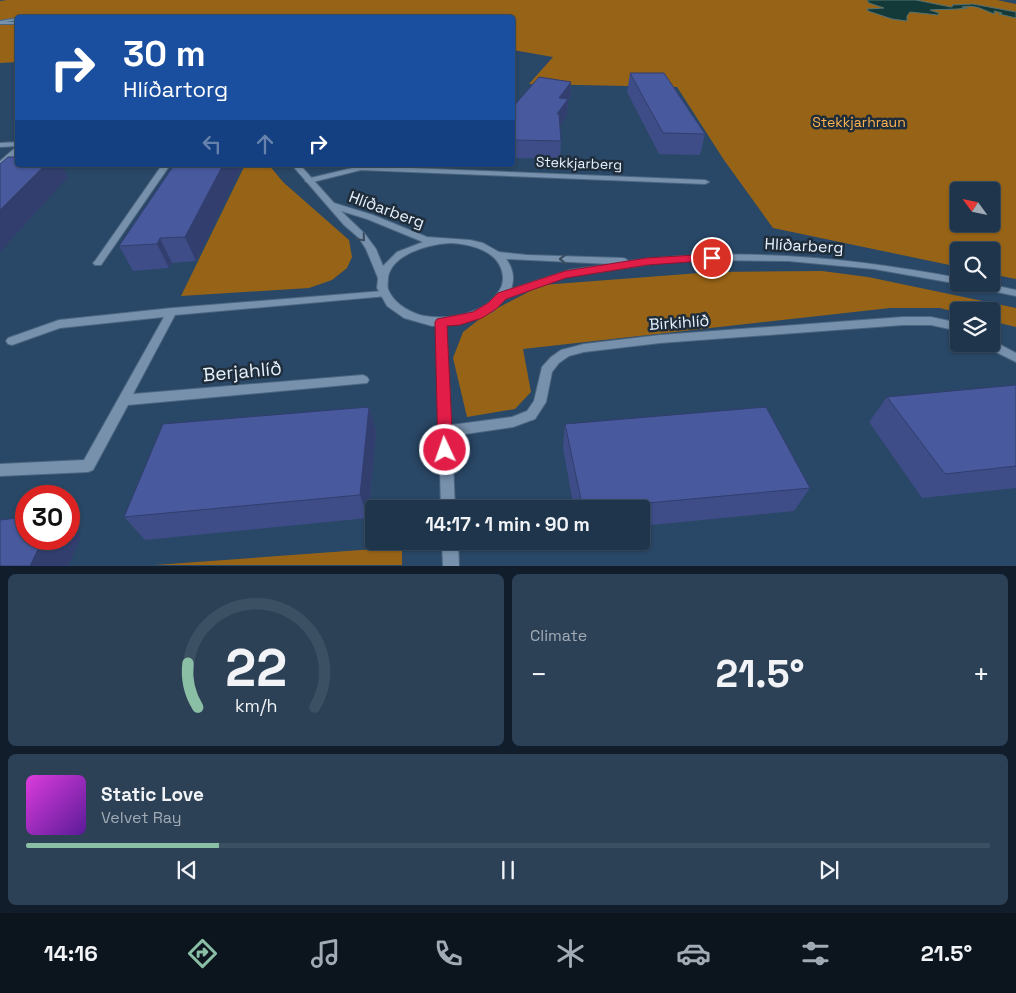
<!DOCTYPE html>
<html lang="en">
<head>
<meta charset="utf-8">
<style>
	:root { --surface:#1f354c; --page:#2c4056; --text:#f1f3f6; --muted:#a1abb5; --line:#3c5064; --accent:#8abfa5 }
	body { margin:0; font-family:"Space Grotesk",sans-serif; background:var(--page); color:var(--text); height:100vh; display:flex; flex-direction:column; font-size:19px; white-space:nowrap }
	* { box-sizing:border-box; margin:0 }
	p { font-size:16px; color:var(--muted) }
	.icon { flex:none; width:28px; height:28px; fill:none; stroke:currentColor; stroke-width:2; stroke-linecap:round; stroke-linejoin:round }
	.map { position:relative; height:566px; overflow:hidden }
	.drawer { display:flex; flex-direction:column; gap:8px; padding:8px; background:#111d2a; flex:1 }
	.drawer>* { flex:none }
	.banner { position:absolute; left:15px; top:15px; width:500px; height:152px; border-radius:5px; box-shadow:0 1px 4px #0004,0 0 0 1px var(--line); background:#1a4fa0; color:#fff; overflow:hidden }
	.needle { width:32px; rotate:303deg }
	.tools { position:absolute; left:950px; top:182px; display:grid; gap:10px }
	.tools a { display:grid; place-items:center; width:50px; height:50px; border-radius:5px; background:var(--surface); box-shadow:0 1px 4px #0004,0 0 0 1px var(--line); font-size:25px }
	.speed { position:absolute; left:15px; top:485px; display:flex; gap:10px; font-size:25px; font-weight:700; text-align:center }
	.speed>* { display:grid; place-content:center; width:65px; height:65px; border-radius:50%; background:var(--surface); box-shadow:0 1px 4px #0004,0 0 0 1px var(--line); line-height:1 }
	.speed .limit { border:8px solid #d22; background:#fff; color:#111 }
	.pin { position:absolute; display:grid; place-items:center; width:42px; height:42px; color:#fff; margin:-21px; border:2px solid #fff; border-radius:50%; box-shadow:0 1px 5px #0007 }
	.me { position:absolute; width:55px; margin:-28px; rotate:357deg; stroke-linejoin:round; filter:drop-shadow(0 0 4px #0008) }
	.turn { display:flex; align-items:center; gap:18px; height:105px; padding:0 25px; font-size:22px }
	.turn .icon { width:65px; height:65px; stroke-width:2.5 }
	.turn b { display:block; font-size:35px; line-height:42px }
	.lanes { display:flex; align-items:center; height:48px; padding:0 25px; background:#0003; justify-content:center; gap:25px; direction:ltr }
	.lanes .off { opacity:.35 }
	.big { font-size:38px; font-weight:700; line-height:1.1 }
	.drawer .widget { flex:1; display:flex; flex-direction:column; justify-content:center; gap:8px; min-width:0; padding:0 18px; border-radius:8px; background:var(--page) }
	.drawer .dial { align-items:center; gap:0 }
	.dial svg { height:130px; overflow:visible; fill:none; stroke:var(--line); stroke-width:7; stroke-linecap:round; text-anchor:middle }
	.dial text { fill:var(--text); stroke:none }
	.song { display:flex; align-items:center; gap:15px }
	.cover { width:60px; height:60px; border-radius:8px; background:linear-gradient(135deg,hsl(300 70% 55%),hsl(270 70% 35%)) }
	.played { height:5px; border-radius:2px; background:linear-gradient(90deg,var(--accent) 20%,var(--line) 20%) }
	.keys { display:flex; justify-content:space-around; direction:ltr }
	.heat { display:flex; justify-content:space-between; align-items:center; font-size:28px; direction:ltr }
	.drawer .tiles { flex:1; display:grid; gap:8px; grid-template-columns:1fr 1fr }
	.widget:last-child { grid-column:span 2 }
	.trip { position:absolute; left:365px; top:500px; width:285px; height:50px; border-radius:5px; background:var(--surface); box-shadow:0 1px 4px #0004,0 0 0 1px var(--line); font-weight:700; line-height:50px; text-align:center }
	.tabs { display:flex; height:80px; justify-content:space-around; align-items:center; background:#0c151e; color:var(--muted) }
	.tabs .icon { width:35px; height:35px }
	.tabs .selected { color:var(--accent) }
	.tabs b { font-size:22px; color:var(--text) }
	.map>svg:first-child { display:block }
</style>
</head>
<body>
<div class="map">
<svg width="1016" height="566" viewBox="0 0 1016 566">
	<rect width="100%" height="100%" fill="#294766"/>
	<path fill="#976417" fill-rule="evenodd" d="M7 0H997L1016 4V279L991 274V251H959V267L773 228 724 160 677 87 529 84 553 57 513 50 512 18H18L17 62 0 63V1ZM959 191H991V224H959Z
		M245 165H269L283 182 349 240 352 257 347 268 332 280 309 288 181 296Z
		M822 271 868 277 1016 308V327L991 321V311H959V313L940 308H890L523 349 531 392 515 409 467 417 453 358 463 332 486 314 542 285 713 272Z
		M402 547V565H155Z"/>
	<path fill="#133a38" stroke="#537173" d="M867 0H916L951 7 953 6 952 5 973 4 1016 12V18L999 14 1002 13 994 11 995 14C984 11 977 4 962 7L967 8C954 10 941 9 930 10L939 13 938 15 910 12 907 16V21L892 19 868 11 867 9 884 8 869 3Z"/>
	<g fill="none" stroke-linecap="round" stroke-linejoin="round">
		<g stroke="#4b6681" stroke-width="2">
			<path id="service" d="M25 17H52L54 18H23Z
				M18 18V20L0 23V21Z"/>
		</g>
		<g stroke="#4b6681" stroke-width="2">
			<path id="minor" d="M18 142V146L0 147V143Z
				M15 148H18V154L0 167V161Z
				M162 165H170L101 265H95L93 263 95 261Z
				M361 166 705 180 709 182 705 184 361 170 309 183 305 181 306 179Z
				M383 291 388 294 387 296 175 315 133 394 363 375 367 377 369 380 367 383 128 405 93 470 88 472 0 476V464L84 460 164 317 60 328 12 345 8 344 6 341 8 338 59 320 172 308Z
				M903 317H931L959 323V331L931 325H903L660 343 584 352 569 356 559 363 552 372 546 402 535 419 513 427 452 436 455 509H441L436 322 437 319H445L446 322 451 425 512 417 527 411 534 401 542 367 551 357 561 350 584 344 660 335Z
				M991 340 1016 353V362L986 347 985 344H991Z
				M442 541H458L459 566H443Z"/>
		</g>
		<g stroke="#4b6681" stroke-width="2">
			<path id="tertiary" d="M0 22H18V24H0Z
				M292 165H300L334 203 373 215 427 237 470 240 483 243 499 252 527 255 623 258 626 259 628 261C739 247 849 257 959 278V284H961H959L874 269 788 261 701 260 658 263 566 277 505 299 493 311 464 323 432 326 404 318 387 306 377 288 378 278 366 249 359 238 344 225ZM341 211 367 219 423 242 397 252 383 266 376 249 365 234ZM450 243C471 244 501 251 503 277 503 282 502 287 499 291 485 315 444 321 420 315 407 311 393 302 388 289 387 286 388 282 388 278 391 254 430 244 450 243ZM506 259 611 264 569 270 511 289C515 278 513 268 506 259Z
				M968 284H988L1016 290V296L973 287Z"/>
		</g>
		<use href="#service" fill="#7790ab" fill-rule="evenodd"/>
		<use href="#minor" fill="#7790ab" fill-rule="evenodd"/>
		<use href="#tertiary" fill="#7790ab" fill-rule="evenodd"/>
	</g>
	<path fill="#3e4d87" d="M630 73 705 134 700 155 659 154 627 92Z
		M571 82 570 98 568 100 567 116 560 125 561 141 560 159 512 158V108Z
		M174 165H241L242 167 196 261 172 263 169 268 133 271 119 246Z
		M1016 385V488L922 498 869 422 887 397Z
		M369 407 376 432 368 518 145 540 124 517Z
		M565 424 810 488 794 511 641 526V509H574L563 448Z"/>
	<path fill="#323e6e" d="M571 82 570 98 568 100 567 116 556 131 559 98Z
		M45 165H61L68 177 0 252V210Z
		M223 165H241L242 167 196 261 185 237Z
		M160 238 172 263 169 268 157 244Z
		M369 407 376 432 368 518 360 495Z
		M69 525 81 537 68 566H30L43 539H69Z"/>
	<path fill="#48599d" stroke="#323e6e" d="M630 73H664L705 134 663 133Z
		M539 77 571 82 559 98 568 99 557 114H559L561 141 512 140V108Z
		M8 157H18V165H45L0 210V164Z
		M174 165H223L185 237 160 238 157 244 119 246Z
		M1016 385V466L945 474 887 397Z
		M369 407 360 495 124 517 163 424Z
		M766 407 810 488 583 509 565 424Z
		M26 517V539H43L30 566H0V520Z"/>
	<defs><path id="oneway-chevron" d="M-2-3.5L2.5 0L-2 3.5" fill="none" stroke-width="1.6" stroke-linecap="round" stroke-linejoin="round" transform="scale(1.25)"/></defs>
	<g stroke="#394b5d">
		<use href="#oneway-chevron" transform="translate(362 238) rotate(49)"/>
		<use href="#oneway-chevron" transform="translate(563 259) rotate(-178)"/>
	</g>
	<path fill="#e11d48" stroke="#92132f" d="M712 254 716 255 717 258 716 260 647 265 566 278 506 299 496 309 482 318 460 325 447 326 453 450 451 455 445 457 440 455 438 450 435 322 437 319 473 312 488 303 498 293 565 271 647 258Z"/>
	<g text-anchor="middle" stroke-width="5" stroke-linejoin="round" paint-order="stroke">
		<g font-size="14" fill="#fdb352" stroke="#1f2d3b">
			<text x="859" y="127">Stekkjarhraun</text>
		</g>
		<g font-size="14" fill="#e7f1fd" stroke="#1f2d3b">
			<text transform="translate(579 163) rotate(2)" y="5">Stekkjarberg</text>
		</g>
		<g font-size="16" fill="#e7f1fd" stroke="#1f2d3b">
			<text transform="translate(387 209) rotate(20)" y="6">Hlíðarberg</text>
			<text transform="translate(804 245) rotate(3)" y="6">Hlíðarberg</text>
			<text transform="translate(679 322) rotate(-4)" y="6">Birkihlíð</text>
		</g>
		<g font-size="19" fill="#e7f1fd" stroke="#1f2d3b">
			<text transform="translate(242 371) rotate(-5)" y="7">Berjahlíð</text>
		</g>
	</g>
</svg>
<div class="tools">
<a><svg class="needle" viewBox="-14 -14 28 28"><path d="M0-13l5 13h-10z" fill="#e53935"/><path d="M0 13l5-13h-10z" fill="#a1abb5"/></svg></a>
<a><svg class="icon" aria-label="search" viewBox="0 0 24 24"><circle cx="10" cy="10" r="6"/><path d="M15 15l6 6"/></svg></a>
<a><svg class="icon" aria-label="layers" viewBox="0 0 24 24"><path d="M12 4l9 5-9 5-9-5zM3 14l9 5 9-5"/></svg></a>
</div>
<div class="speed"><div class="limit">30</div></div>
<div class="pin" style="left:712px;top:258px;background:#d93025"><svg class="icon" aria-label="arrive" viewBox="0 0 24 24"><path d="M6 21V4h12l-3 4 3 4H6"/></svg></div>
<svg class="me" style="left:445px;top:450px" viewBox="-20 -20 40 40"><circle r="17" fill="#e11d48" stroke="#fff" stroke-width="3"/><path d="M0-11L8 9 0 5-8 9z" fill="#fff"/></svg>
<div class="trip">14:17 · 1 min · 90 m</div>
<div class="banner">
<div class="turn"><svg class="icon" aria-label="right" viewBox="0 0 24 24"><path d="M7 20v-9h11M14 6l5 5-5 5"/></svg><div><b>30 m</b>Hlíðartorg</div></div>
<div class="lanes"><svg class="icon off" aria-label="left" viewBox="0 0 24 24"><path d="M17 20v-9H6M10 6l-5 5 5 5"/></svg><svg class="icon off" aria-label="ahead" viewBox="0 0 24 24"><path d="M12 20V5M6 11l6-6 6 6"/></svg><svg class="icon" aria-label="right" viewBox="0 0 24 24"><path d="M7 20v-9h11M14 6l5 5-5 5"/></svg></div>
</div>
</div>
<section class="drawer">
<div class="tiles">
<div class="widget dial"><svg viewBox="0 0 100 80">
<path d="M14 69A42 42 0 1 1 86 69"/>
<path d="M14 69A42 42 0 0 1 8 42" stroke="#8abfa5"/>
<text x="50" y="56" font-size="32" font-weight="700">22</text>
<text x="50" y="72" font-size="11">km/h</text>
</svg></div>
<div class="widget"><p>Climate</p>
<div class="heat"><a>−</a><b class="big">21.5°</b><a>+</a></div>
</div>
<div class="widget">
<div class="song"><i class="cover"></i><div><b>Static Love</b><p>Velvet Ray</p></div></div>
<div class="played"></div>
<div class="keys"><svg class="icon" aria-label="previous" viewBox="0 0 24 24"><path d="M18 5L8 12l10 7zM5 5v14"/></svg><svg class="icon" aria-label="pause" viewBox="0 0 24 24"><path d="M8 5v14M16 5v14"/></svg><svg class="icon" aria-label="next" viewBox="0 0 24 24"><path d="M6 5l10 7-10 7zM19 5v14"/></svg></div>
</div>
</div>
</section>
<nav class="tabs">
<b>14:16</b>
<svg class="icon selected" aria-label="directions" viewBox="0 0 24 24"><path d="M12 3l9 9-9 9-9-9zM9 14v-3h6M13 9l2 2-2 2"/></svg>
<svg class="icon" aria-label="music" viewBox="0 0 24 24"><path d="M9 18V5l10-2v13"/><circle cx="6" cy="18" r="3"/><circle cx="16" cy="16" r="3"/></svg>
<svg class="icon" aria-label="phone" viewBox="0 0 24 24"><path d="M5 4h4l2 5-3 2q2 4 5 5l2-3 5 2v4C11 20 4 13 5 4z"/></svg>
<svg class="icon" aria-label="climate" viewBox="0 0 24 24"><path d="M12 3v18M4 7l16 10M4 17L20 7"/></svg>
<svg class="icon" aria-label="car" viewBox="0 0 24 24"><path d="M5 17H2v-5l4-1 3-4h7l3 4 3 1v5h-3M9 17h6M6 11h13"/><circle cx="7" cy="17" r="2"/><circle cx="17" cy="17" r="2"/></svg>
<svg class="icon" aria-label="filters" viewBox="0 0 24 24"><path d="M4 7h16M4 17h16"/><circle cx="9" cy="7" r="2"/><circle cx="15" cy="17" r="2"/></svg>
<b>21.5°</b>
</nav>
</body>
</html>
